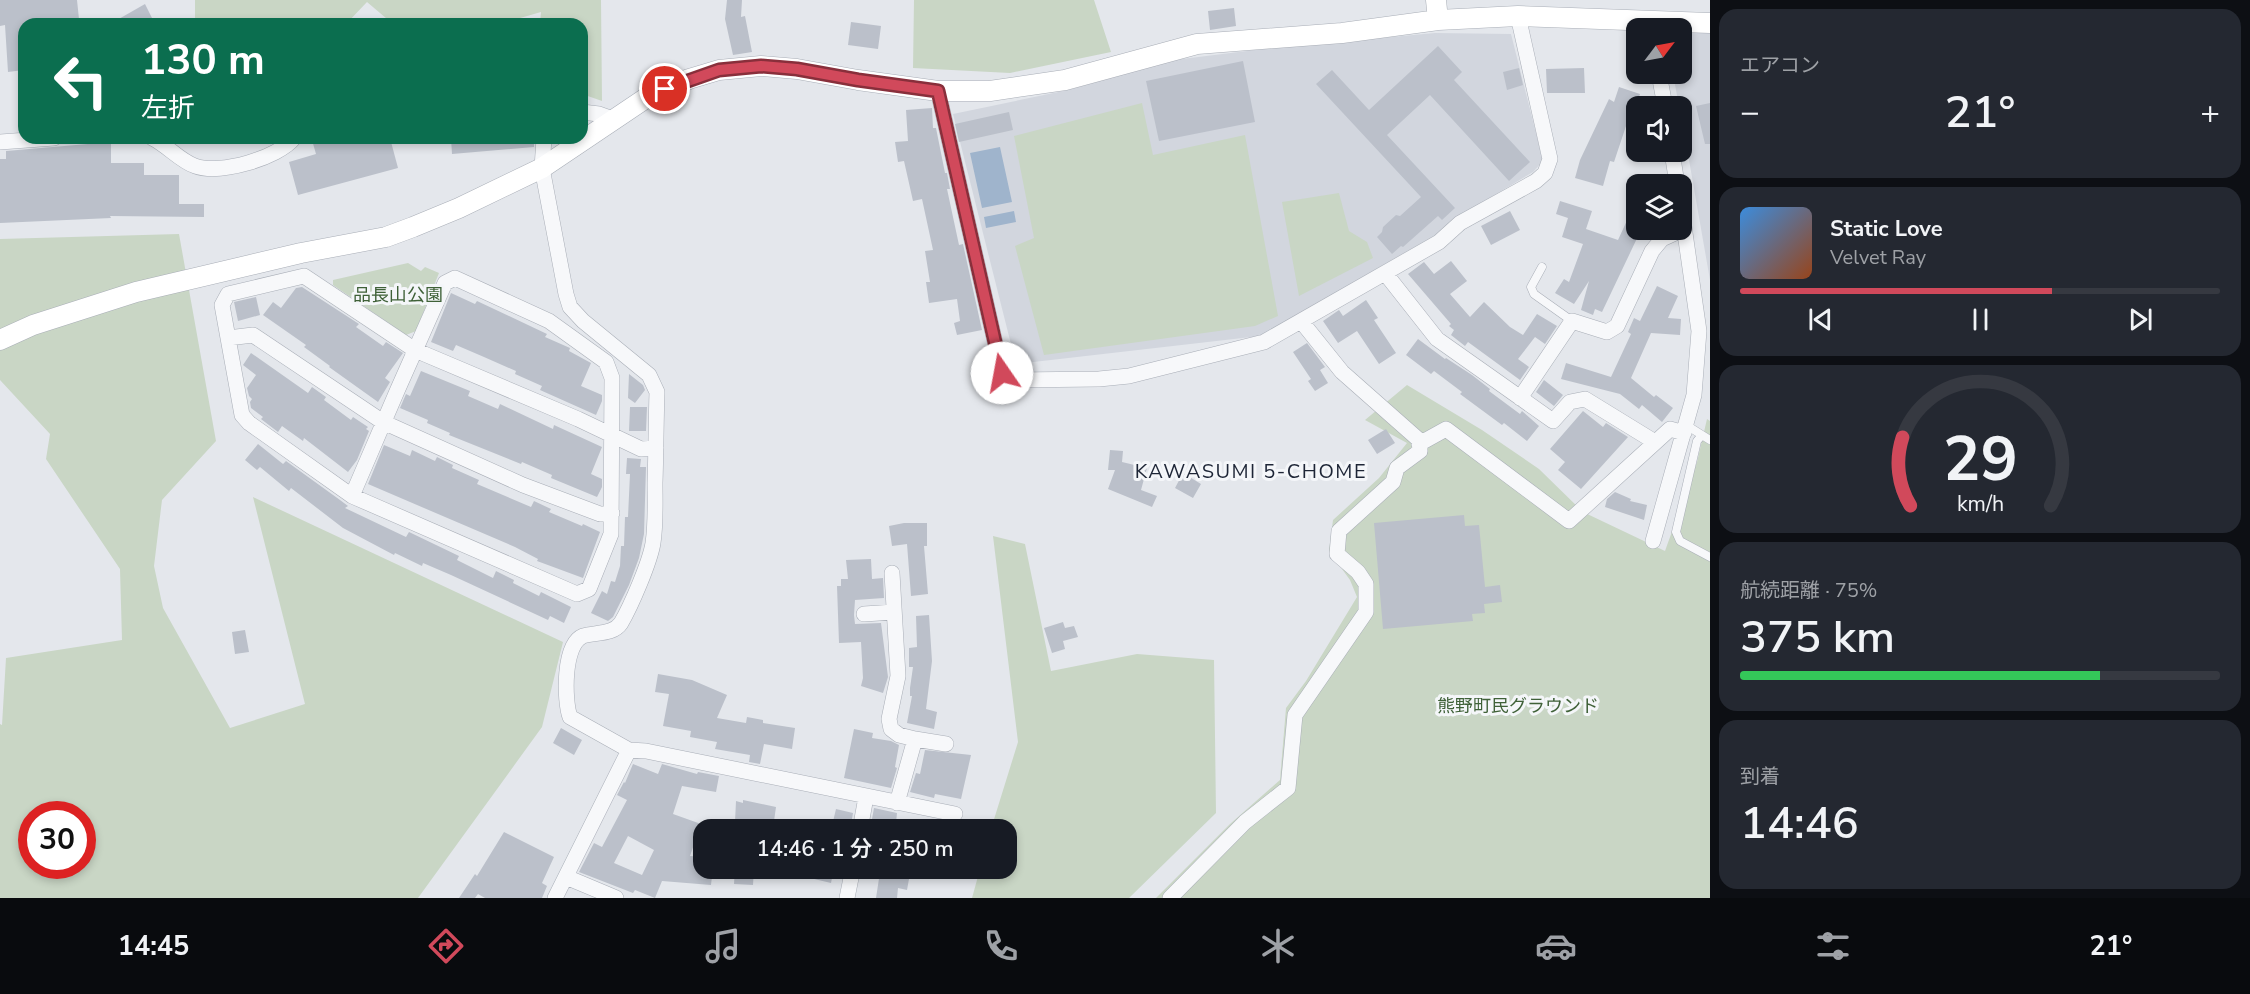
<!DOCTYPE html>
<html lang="ja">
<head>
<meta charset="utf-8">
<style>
	:root { --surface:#171b24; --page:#242831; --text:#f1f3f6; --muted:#9ea1a6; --line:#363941; --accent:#d1495b }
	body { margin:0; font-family:"Nunito Sans","Noto Sans JP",sans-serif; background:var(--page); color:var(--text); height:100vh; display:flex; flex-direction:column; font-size:22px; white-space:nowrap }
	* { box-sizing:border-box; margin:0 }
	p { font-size:20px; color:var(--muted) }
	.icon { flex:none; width:33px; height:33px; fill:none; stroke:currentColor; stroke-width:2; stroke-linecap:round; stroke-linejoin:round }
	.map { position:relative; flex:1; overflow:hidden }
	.details { display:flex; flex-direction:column; gap:9px; padding:9px; background:#0d0f14; width:540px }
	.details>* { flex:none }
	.top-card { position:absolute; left:18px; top:18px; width:570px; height:126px; border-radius:18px; box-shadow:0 3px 9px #0003; background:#0b6e4f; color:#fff; overflow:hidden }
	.needle { width:39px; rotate:58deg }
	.controls { position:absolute; left:1626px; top:18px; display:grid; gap:12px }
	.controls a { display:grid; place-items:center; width:66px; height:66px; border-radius:12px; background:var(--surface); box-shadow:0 3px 9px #0003; font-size:30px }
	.speed { position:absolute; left:18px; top:801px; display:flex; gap:12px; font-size:30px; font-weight:700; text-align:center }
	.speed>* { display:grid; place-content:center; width:78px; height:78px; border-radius:50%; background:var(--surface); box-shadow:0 3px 9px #0003; line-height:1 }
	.speed .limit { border:9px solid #d22; background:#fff; color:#111 }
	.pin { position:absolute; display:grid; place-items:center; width:51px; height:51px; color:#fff; margin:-26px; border:3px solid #fff; border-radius:50%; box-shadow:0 2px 6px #0007 }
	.me { position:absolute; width:66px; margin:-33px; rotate:348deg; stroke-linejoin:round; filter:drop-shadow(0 0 4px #0008) }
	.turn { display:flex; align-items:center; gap:21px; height:126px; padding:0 24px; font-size:27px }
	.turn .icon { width:78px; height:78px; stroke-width:2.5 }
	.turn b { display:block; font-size:42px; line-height:51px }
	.big { font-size:45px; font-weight:600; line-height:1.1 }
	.details .widget { flex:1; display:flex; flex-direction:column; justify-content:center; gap:9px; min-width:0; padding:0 21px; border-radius:18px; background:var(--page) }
	.details .dial { align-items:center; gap:0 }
	.dial svg { height:156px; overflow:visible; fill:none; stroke:var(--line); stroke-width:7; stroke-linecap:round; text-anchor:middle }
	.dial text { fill:var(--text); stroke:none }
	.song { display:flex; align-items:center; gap:18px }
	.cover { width:72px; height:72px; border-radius:9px; background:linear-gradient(135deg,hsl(210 70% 55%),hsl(20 70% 35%)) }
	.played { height:6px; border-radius:3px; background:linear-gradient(90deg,var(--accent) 65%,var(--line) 65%) }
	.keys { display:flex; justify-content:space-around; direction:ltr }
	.heat { display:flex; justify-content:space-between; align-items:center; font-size:33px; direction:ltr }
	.charge { height:9px; border-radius:4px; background:linear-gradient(90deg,#34c759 75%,var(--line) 0) }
	.trip { position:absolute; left:693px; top:819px; width:324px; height:60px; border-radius:18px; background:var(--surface); box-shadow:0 3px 9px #0003; font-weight:600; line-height:60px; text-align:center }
	.tabs { display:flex; height:96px; justify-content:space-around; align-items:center; background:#090b0e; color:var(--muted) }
	.tabs .icon { width:42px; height:42px }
	.tabs .selected { color:var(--accent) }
	.tabs b { font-size:27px; color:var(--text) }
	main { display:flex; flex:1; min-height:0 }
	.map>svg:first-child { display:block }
</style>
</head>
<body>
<main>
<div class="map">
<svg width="1710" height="898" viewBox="0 0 1710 898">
	<rect width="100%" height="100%" fill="#e4e7ec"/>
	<path fill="#d2d6de" d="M1710 31V280L1682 120V106H1679L1673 74H1682V39L1686 32Z
		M1435 33 1511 34 1543 161 1533 172 1464 213 1435 235 1260 336 1016 364 953 114 1068 90 1174 60 1271 48Z"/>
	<path fill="#c9d6c5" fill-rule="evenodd" d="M195 0H601L602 101 582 94V24H540L541 12 499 24H393L367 2 346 24H195Z
		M914 0H1094L1111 52 1010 73 913 68Z
		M1142 103 1153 155 1245 135 1278 316 1255 326 1044 355 1015 246 1034 238 1014 136Z
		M1339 193 1349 231 1367 242 1373 258 1299 296 1282 202Z
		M179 234 216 441 162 500 154 566 163 608 230 728 305 704 253 497 563 642 542 727 418 898H0V724L2 725 6 658 122 640 120 569 46 459 50 434 0 380V239ZM32 814H82V866H32Z
		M408 263 421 271 425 267 439 273 416 331 406 335 333 285V280Z
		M1407 385 1482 430 1539 469 1583 512 1665 551 1697 462 1707 419 1710 421V898H1156L1230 824 1280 780 1286 708 1306 681 1357 597 1350 580 1329 551 1333 520 1379 478 1407 443 1365 420Z
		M993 536 1025 544 1051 671 1137 654 1214 660 1216 813 1129 898H972L980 869 1006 868V830L991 829 1018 742Z"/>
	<path fill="#9fb4cc" d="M1000 147 1012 202 982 208 970 153Z
		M1014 211 1016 222 986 228 984 217Z"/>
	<path fill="#bbc0ca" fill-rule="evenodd" d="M0 0H77L79 19 24 24V70L8 72 5 25 0 26Z
		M727 0H742L741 17 745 16 752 52 733 55 725 19Z
		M145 4 155 24H110Z
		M1234 8 1236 26 1210 30 1208 11Z
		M851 22 881 26 878 49 848 45Z
		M1438 46 1462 72 1454 80 1530 162 1509 181 1430 95 1387 135 1455 208 1442 220 1438 216 1403 247 1401 246 1392 254 1377 237 1382 232 1383 227 1396 215 1400 216 1421 197 1316 84 1332 70 1369 110Z
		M1243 61 1255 122 1159 141 1146 81Z
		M1519 68 1523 85 1507 90 1503 72Z
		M1584 68 1585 93H1547L1546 69Z
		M1619 87 1640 94 1636 105V126L1627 123 1614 162 1610 161 1603 186 1575 178 1580 160 1609 99 1614 102Z
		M1710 103V144H1705L1696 106Z
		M932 108 933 128H936L945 173H947L950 189H947L959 245 963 244 982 330 957 335 954 323 960 321 957 299 929 303 926 282H930L925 251 933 250 922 199 913 201 904 161 898 162 895 142 908 141 906 110Z
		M1009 112 1013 130 959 142 955 124Z
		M320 138H390L398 168 298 195 289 162 316 154 312 140Z
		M451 138H534V147L452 154Z
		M111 142V163H144V175H179V204H204V217L110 216 111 218 0 223V159H6V151Z
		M1560 201 1592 211 1586 229 1618 240 1636 201V230L1640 232 1602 312 1595 309 1593 315 1581 310 1589 281 1574 304 1555 293 1564 279 1569 282 1583 244 1562 237 1568 218 1556 214Z
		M1510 211 1520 230 1491 245 1481 226Z
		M1451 261 1467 281 1450 294 1470 317 1484 302 1510 327 1523 335 1537 314 1557 326 1545 344 1535 337 1518 359 1529 367 1520 380 1468 342 1465 346 1451 335 1454 330 1449 326 1451 324 1408 274 1424 262 1434 274Z
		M1657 286 1678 296 1668 318 1681 319 1680 335 1651 333 1631 378 1654 397 1656 395 1673 408 1662 422 1642 405 1639 409 1620 394 1561 379 1566 363 1611 377 1631 334 1628 332 1634 318 1640 321Z
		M302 287 359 324 356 327 383 346 386 342 403 353 385 378 390 382 378 402 329 367 330 366 304 347 306 345 263 315 273 302 281 308 296 288Z
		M451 293 475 304 477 301 547 334 545 337 570 348 569 351 591 363 581 386 602 395V401L596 415 540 390 542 386 515 374 516 371 484 357 456 345 453 351 431 342Z
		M256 297 260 315 238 321 234 302Z
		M1366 300 1378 318 1374 320 1396 353 1379 364 1357 331 1338 343 1323 321 1339 310 1343 316Z
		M1418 339 1445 359 1446 358 1472 375 1490 389 1489 391 1520 414 1522 411 1539 426 1527 441 1504 423 1502 425 1460 394 1462 392 1434 371 1431 374 1406 355Z
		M1307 343 1325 367 1320 370 1328 383 1315 391 1308 381 1311 379 1293 352Z
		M251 353 308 393 312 387 326 397 324 400 351 420 353 417 368 427 366 429 369 431 357 460 348 472 304 438 303 441 282 426 278 432 261 419 263 417 251 408 250 402 252 399 249 396 247 388 256 375 243 365Z
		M421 371 470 391 468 396 498 409 500 404 553 429 554 425 602 447 591 474 602 479V487L597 497 551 478 552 475 522 462 521 464 449 435 450 433 427 423 428 420 400 408 406 394 410 396Z
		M629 374 643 385 645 390 635 403 628 398Z
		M1544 380 1563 395 1554 406 1536 392Z
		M630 407H647L646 431H629Z
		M1583 411 1603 427 1606 423 1628 437 1581 489 1558 470 1565 462 1550 449Z
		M1386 429 1395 443 1377 454 1368 440Z
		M258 444 283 464 286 461 340 500 348 506 345 508 406 537 409 532 459 556 457 560 493 578 496 571 514 580 513 583 539 596 541 592 571 607 564 623 550 616 548 620 451 575 423 563 422 566 395 553 394 555 343 528 291 488 289 491 260 467 257 470 245 460Z
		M384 445 410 456 412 450 435 461 437 457 453 465 452 468 479 480 477 484 531 507 534 501 551 509 549 512 582 526 583 524 600 532 583 578 537 561 538 559 515 547 368 484Z
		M1110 450 1123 451 1122 462 1147 468 1141 490 1157 496 1152 507 1108 489 1115 470H1108Z
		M627 458 641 459 640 467H646L644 534 639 558 629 585 613 617 608 621 591 613 602 591 607 594 611 581 615 582 620 566 621 546H624L625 517H628L630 474H626Z
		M1183 473 1201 484 1193 498 1175 488Z
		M1615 492 1631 499 1630 501 1647 505 1644 520 1605 507 1607 499Z
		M1464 515 1465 526 1479 525 1485 587 1500 585 1502 602 1484 604 1485 613 1472 614 1473 621 1383 629 1374 523Z
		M904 523H927V546H924L928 594 911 596 907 544 892 546 889 526Z
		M871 559 872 579 883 578 884 598 855 600 854 615 855 624 881 623 888 677 883 693 861 686 863 678 861 642 839 643 837 586H841V579H848L846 560Z
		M929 615 932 661 926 709 937 712 934 729 907 723 912 696H910V688L913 667H909V648L917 647 916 616Z
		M1063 622 1065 628 1074 626 1078 637 1063 641 1065 649 1052 653 1044 628Z
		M245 630 249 652 235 654 232 632Z
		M658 674 692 680 727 695 717 718 746 723 747 717 763 720V723L795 728 792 749 764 744 760 764 749 762 750 755 715 749 717 742 690 737 691 731 663 726 669 694 655 692Z
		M561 728 582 740 574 755 553 743Z
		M854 729 873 733 872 738 891 741 899 745 895 767 897 768 891 788 844 778Z
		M925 750 971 755 961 799 935 794 934 798 910 792 916 773 920 774Z
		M633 764 658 774 662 764 697 774 698 772 719 776 716 792 682 786 673 814 701 824 690 856 704 857V868H713L711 885 662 881 655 898 635 890 633 893 579 872 594 843 602 847 627 800 617 795 624 782 625 783ZM628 836 654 850 642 875 614 863Z
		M743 800 776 807 773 828 735 822 736 801 743 803Z
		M874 808 897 813 896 823 902 825 901 830H870Z
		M836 809 853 813 850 830H831Z
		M504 832 554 857 542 883 547 886 542 898H485L478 894 475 898H459L475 874 477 876Z
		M735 868H754L753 885 734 884Z
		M790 868H834L831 883 789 873Z
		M895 868H911L907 890 898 888 897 898H876L880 872 894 874Z"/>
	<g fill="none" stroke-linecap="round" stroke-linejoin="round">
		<g stroke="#a9aeb7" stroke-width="9">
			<path id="lane" d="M1542 267 1531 287 1534 294 1572 321
				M1686 425 1710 440
				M1702 435 1697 441 1676 532 1680 541 1710 557"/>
		</g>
		<g stroke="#a9aeb7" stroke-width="16">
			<path id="street" d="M1659 74 1665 106
				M938 91 1002 373 1010 380 1099 379 1129 376 1264 342 1439 242 1460 223 1536 181 1545 173 1550 159 1518 16
				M582 112 599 114 613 119
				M152 138C167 145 180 161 195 166 220 175 278 158 294 138
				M544 138 542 168 566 294 570 307 583 321 649 375 657 392C656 422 656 453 655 483 655 503 656 523 653 543 650 562 631 606 621 623 613 635 595 632 583 636 563 644 564 700 570 717L629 750 646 751 955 814
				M0 142 54 138
				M1672 152 1677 184
				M1385 273 1437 339 1553 421 1570 402 1585 399 1655 442
				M228 338 253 335 383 422 523 485 600 514 612 513
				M1520 398 1572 321 1607 332 1617 326 1652 251 1662 239 1684 229
				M1419 444 1446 429 1569 521 1670 429 1684 433
				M352 496C382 425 413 354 445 283L455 278 549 321 606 362 612 378 611 534 589 589 577 594 352 496 249 423 242 415 222 305 228 294 304 276 415 350 578 419 641 449 656 448
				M1653 541 1694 395 1699 331 1682 212
				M892 573 898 676 889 719 891 729 899 735 915 739 897 803
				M864 614 894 612
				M915 739 946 744
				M860 830 866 797
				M566 877 616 898
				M555 898 629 750
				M847 898 853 868
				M1170 898 1245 822 1288 788 1295 715 1366 612V584L1358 572 1337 554 1339 531 1393 482 1397 468 1420 451 1419 440 1342 372 1301 321"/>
		</g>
		<g stroke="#a9aeb7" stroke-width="21">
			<path id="secondary" d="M1436 0 1438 20
				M0 340 33 325 136 292 301 253 386 237 413 227 459 208 542 168 649 96 689 79 719 70 761 66 797 69 858 80 938 91H990L1065 80 1197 44 1342 33 1438 20 1518 16 1710 23"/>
		</g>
		<use href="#lane" stroke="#f7f8fa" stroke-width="8"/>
		<use href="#street" stroke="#f7f8fa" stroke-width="15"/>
		<use href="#secondary" stroke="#fff" stroke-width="20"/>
	</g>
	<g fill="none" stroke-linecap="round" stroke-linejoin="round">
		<g stroke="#882f3b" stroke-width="15">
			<path id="route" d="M665 89 719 70 761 66 797 69 858 80 938 91 1002 373"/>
		</g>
		<use href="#route" stroke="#d1495b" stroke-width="10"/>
	</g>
	<g text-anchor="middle" stroke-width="6" stroke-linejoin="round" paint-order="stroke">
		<g font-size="18" fill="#3f6138" stroke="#f4f6f9">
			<text x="398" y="301">品長山公園</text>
			<text x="1518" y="712">熊野町民グラウンド</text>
		</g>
		<g font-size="20" letter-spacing="1.5" fill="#1d2536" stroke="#f4f6f9">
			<text x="1251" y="478">KAWASUMI 5-CHOME</text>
		</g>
	</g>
</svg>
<div class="controls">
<a><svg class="needle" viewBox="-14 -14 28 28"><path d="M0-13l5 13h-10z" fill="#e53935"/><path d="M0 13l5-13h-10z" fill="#9ea1a6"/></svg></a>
<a><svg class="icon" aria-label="sound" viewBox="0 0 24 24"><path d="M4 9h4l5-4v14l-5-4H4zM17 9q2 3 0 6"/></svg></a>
<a><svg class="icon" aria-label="layers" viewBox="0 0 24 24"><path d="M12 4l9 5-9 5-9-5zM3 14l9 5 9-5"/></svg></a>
</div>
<div class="speed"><div class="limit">30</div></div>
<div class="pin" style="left:665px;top:89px;background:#d93025"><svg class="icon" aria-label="arrive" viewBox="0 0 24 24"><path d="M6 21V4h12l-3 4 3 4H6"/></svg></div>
<svg class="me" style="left:1002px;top:373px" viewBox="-20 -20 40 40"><circle r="19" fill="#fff"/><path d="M0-13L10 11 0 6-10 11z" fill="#d1495b"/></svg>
<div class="trip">14:46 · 1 分 · 250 m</div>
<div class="top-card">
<div class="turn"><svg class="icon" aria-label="left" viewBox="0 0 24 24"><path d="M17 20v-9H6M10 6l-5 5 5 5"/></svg><div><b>130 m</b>左折</div></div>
</div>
</div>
<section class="details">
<div class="widget"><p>エアコン</p>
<div class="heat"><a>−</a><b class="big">21°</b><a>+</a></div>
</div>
<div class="widget">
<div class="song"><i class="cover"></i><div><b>Static Love</b><p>Velvet Ray</p></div></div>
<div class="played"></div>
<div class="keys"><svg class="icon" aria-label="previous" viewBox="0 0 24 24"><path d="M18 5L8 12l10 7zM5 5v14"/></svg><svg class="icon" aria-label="pause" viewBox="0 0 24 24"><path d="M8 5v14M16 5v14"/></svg><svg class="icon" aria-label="next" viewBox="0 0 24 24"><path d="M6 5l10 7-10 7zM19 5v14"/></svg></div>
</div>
<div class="widget dial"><svg viewBox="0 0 100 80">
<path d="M14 69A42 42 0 1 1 86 69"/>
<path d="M14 69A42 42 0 0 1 10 34" stroke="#d1495b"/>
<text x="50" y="56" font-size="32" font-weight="700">29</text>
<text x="50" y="72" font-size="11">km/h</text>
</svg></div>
<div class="widget"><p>航続距離 · 75%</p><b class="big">375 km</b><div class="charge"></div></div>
<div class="widget"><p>到着</p><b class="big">14:46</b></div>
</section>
</main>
<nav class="tabs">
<b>14:45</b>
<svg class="icon selected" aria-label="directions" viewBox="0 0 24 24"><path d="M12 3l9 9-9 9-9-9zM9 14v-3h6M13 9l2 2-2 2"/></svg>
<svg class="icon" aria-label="music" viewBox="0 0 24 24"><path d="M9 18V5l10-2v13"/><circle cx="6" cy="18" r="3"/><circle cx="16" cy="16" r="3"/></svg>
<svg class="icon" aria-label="phone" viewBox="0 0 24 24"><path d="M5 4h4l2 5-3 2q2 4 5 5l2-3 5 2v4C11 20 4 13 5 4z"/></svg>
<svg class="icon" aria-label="climate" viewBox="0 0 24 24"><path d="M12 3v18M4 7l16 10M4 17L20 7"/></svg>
<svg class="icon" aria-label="car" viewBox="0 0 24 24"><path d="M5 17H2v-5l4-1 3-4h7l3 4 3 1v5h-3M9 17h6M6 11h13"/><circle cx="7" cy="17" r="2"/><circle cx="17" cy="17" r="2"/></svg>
<svg class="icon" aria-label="filters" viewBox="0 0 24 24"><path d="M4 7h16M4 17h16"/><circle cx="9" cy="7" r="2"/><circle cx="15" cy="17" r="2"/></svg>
<b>21°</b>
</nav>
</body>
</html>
